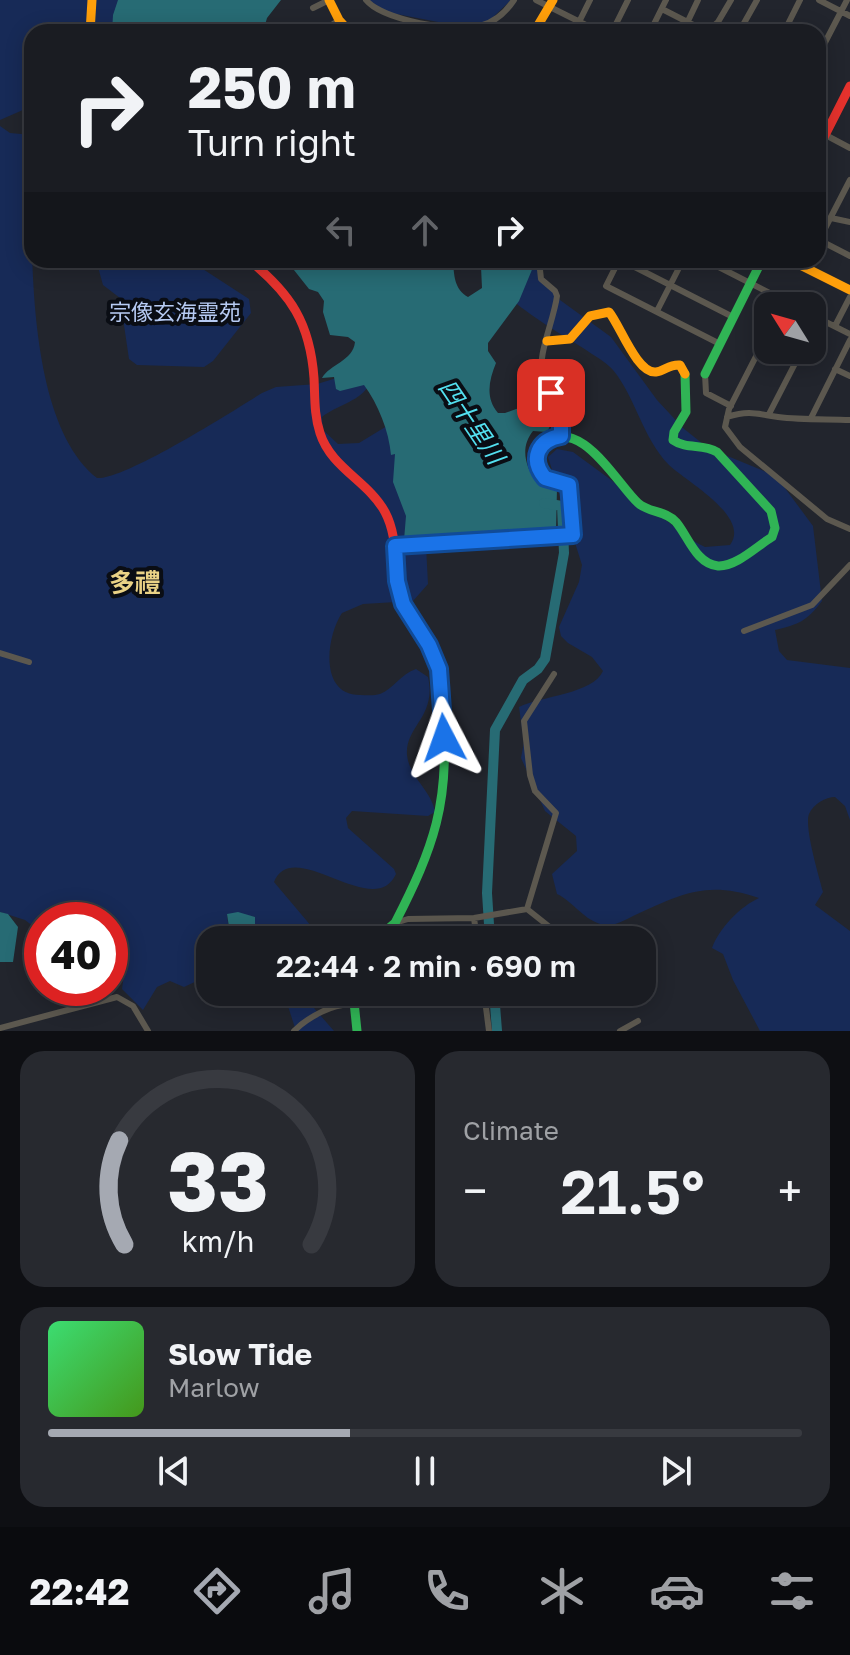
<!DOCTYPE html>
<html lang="en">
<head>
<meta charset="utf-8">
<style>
	:root { --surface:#1a1c22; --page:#27292f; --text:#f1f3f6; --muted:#9fa1a5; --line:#383a40; --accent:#a5a9b2 }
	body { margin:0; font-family:"Golos Text","Noto Sans JP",sans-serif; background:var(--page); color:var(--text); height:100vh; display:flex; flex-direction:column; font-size:30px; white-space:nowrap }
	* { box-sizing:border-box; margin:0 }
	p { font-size:26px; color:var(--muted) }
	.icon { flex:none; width:44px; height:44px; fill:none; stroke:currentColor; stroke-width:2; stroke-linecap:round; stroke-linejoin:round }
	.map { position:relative; height:1031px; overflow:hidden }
	.sheet { display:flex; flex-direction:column; gap:20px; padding:20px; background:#0e0f13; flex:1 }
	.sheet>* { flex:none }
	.banner { position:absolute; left:24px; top:24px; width:802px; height:244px; border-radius:24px; box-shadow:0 4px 20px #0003,0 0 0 2px var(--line); background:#1a1c22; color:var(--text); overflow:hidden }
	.needle { width:52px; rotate:307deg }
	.buttons { position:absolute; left:754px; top:292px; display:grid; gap:16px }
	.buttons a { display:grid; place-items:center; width:72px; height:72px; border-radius:16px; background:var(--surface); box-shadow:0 4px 20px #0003,0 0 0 2px var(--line); font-size:40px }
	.speed { position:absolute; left:24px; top:902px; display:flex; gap:16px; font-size:40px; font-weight:700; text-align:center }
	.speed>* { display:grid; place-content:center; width:104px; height:104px; border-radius:50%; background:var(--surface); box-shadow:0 4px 20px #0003,0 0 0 2px var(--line); line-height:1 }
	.speed .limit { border:12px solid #d22; background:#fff; color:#111 }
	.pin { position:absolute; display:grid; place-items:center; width:68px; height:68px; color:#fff; margin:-34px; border-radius:16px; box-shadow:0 4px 12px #0006 }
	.me { position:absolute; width:88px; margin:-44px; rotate:356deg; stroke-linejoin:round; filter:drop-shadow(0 0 6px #0008) }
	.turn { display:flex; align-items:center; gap:28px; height:168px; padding:0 32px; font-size:36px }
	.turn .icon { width:104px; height:104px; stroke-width:2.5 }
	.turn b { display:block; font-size:56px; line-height:68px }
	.lanes { display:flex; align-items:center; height:76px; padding:0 32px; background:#0003; justify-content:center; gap:40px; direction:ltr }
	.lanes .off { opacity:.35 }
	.big { font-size:60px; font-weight:600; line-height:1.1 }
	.sheet .tile { flex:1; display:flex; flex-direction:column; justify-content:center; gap:12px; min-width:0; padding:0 28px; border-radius:24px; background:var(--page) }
	.sheet .dial { align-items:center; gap:0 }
	.dial svg { height:208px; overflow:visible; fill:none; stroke:var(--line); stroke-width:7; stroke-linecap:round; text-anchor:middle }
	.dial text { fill:var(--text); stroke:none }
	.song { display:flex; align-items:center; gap:24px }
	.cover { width:96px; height:96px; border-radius:12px; background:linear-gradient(135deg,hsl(140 70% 55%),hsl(100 70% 35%)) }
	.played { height:8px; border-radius:4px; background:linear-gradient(90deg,var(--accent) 40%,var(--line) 40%) }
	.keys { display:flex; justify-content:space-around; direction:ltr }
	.heat { display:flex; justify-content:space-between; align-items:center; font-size:44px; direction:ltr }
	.sheet .tiles { flex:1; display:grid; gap:20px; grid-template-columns:1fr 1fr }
	.tile:last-child { grid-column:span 2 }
	.trip { position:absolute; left:196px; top:926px; width:460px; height:80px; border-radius:24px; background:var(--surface); box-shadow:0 4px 20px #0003,0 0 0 2px var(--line); font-weight:600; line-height:80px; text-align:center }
	.dock { display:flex; height:128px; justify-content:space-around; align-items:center; background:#0a0b0e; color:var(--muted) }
	.dock .icon { width:56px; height:56px }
	.dock .on { color:var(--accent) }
	.dock b { font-size:36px; color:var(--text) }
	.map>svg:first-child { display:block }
</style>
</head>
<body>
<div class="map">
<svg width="850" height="1031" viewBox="0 0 850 1031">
	<rect width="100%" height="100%" fill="#22252d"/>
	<path fill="#172a57" d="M0 0H155L162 32H32V106L0 120Z
		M369 0H511L490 20 476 25 459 26 386 12Z
		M0 126 10 133 32 135C32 224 21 418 97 478 125 480 233 411 262 393L276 387 317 384 353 373 368 387C356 403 337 405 322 417L323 430 338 444 359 443 410 412 425 526 428 584 413 601 363 604 342 613C326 637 319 695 360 695 366 695 374 696 380 694 393 689 401 674 416 669L428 677C437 717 405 726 407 755 409 777 432 791 435 812L428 816 352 811 346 818 348 828 394 869 396 874C374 922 293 835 274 882L317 933 314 940H255V917L227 914 230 940H210V980H199L184 987 170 981 157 987 143 1010 122 989 126 961 121 943 122 932 110 926V920H42V933L25 920 0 912Z
		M96 260H189L249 299 251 313 213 361 204 367 137 365 129 359 120 298 103 285Z
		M484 260H531L560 300 611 337 657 400 683 428 708 448 776 476 813 526 822 601C806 622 799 624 775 630L779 651 787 660 850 668V820L845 806 835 797C826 797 813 804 809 814 804 827 819 876 823 892L815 905 850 931V1031H760L733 980 723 954 712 948C719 928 741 906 759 898 706 880 682 894 633 916 625 920 613 927 604 925 584 921 574 902 557 894L552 874 577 851 576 836 545 811 521 758 524 742 519 707C541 696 593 694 603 671L592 657 568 643 561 636 559 627 579 582 582 565 548 457 557 449 573 452 697 543 705 547 730 545C751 517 687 482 669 465 642 437 636 398 613 370 605 361 593 355 583 348 559 333 505 302 491 277 488 272 486 265 484 260Z
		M255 992H315L314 1008 334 1031H296L287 1003 255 1005Z"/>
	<path fill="#276b74" d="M118 0H281L267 18 263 32H112L113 15Z
		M286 260H453C454 275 454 289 468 297L482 288 481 267 536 260 519 301 488 343V351L496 363C489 380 485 398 498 413H505L538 401 550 426 547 432 533 431C520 447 525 466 536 481L557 488 556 531 404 540 406 516 393 482 395 454 391 455C389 431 378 404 364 385L340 391 336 389 334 377 322 378C330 364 353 361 355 342L348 337 330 335 323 312 324 301 318 292 309 289Z
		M0 912 8 914 18 927 13 962H0Z
		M238 912 255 917V940H231L227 914Z"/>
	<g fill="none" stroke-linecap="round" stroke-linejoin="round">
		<path stroke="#276b74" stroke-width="10" d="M490 940 487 893 495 730 523 680 538 669 545 659 564 553 562 506 544 503
			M494 992 497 1031"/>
		<path stroke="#5c584f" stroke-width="6" d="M366 0C382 20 455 33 480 26 495 22 506 12 514 0
			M536 0 600 32
			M819 0 850 16
			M313 8 329 0
			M662 9 707 32 718 22 731 0
			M688 21 698 0
			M322 32 339 20
			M574 32 590 0
			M612 32 628 0
			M650 32 666 0
			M739 32 757 0
			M784 32 800 0
			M818 56 847 0
			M818 131 850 148
			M831 218 850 222
			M819 240 850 256
			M818 242 850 180
			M544 260 540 270 541 279 555 291 557 296C554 320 537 355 542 378 548 401 566 406 561 436
			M619 260 606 286 720 344
			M621 260 733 317
			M705 260 795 306
			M657 311 683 260
			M812 315 850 334
			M835 326 850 297
			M812 331 819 318
			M768 333 729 409 725 427 740 447 827 519 850 529
			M835 369 850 376
			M705 374 706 393 731 406
			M769 414 802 350
			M727 417C750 410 757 414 778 417 802 420 826 419 850 420
			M811 418 850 340
			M744 631 812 605 850 565
			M0 653 29 662
			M527 909 556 813 535 791 530 775 524 721 554 674
			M474 918 477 940
			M395 923 408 919 474 918 527 909 566 940
			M617 940 631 931
			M484 992 489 1031
			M0 1028 117 997 133 1006 148 1031
			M294 1031C308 1017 335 1002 354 1005
			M620 1031 638 1021"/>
		<path stroke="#30b455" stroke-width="9" d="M705 374 762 260
			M395 546 573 535 569 485 545 478 538 462 542 445C579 412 617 484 638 503 649 513 665 510 676 522 688 536 696 564 718 566 736 567 757 546 772 537L775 528 771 511 717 452C703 443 687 450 673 440L674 432 686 412 685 374
			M362 940 388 929 395 923C434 847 450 802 443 716 442 698 442 678 436 660 430 643 417 628 407 613
			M353 992 357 1031"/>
		<path stroke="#ff9f0a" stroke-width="9" d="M329 0 339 20 350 32
			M90 32 92 0
			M534 32 553 0
			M790 260 850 290
			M547 341 570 339 590 316 609 312C620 325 637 374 656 372 665 371 669 364 680 365L685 374"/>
		<path stroke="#e5322d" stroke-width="9" d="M818 149 850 86
			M249 260C291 294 310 323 314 378 315 397 314 415 320 433 331 468 368 481 385 512 402 544 390 581 407 613"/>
	</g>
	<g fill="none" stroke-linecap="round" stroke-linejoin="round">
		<g stroke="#114b97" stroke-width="20">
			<path id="route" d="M444 738 439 669 429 645 403 604 397 581 395 546 573 535 569 485 545 478C529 459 538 440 561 436V415L551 393"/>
		</g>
		<use href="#route" stroke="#1a73e8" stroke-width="14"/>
	</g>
	<g text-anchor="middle" stroke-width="8" stroke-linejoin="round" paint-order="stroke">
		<g font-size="22" fill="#b7cbf3" stroke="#0a0d14">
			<text x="175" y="320">宗像玄海霊苑</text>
		</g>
		<g font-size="24" font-style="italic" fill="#53e0f0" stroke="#0a0d14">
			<text transform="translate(471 422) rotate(56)" y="8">四十里川</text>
		</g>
		<g font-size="26" font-weight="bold" fill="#ead286" stroke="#0a0d14">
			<text x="135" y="592">多禮</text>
		</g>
	</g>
</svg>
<div class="buttons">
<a><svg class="needle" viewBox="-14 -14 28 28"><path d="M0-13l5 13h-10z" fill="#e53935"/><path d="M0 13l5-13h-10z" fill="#9fa1a5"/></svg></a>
</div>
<div class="speed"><div class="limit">40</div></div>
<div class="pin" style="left:551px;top:393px;background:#d93025"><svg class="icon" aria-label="arrive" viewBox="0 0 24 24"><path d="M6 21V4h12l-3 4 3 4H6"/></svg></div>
<svg class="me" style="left:444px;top:738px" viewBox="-20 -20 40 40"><path d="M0-17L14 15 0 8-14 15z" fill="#1a73e8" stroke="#fff" stroke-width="4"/></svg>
<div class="trip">22:44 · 2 min · 690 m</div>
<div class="banner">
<div class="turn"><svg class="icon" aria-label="right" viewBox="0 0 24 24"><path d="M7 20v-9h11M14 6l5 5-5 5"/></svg><div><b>250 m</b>Turn right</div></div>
<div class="lanes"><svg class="icon off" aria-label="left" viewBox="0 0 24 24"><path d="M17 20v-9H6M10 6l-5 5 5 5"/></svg><svg class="icon off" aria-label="ahead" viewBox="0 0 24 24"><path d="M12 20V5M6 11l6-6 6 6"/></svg><svg class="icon" aria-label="right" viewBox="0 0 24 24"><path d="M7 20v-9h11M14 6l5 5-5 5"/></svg></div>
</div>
</div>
<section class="sheet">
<div class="tiles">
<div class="tile dial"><svg viewBox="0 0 100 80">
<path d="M14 69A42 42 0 1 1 86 69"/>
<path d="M14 69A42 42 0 0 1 12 29" stroke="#a5a9b2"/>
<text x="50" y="56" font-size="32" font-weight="700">33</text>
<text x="50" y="72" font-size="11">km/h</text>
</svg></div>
<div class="tile"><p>Climate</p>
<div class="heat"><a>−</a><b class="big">21.5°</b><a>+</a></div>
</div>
<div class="tile">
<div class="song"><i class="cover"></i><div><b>Slow Tide</b><p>Marlow</p></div></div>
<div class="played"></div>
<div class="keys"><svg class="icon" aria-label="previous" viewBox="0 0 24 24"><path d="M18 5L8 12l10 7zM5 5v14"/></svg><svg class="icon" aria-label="pause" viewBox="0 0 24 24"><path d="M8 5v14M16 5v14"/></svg><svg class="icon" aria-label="next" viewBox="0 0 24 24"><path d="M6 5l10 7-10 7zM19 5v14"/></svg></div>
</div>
</div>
</section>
<nav class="dock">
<b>22:42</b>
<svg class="icon on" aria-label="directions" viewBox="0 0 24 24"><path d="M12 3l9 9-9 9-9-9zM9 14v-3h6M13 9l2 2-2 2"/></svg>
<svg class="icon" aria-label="music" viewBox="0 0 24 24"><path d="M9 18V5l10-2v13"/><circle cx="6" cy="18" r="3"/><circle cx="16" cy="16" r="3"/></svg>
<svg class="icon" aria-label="phone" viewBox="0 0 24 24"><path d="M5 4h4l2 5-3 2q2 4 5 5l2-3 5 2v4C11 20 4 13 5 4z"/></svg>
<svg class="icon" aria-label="climate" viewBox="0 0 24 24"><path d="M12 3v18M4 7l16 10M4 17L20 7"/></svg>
<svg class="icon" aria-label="car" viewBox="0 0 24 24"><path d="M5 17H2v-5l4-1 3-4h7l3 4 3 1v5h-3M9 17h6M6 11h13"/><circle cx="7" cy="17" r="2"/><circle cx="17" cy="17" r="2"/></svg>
<svg class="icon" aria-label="filters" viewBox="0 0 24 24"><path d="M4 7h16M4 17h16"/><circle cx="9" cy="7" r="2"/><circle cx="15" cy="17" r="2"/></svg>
</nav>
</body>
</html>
